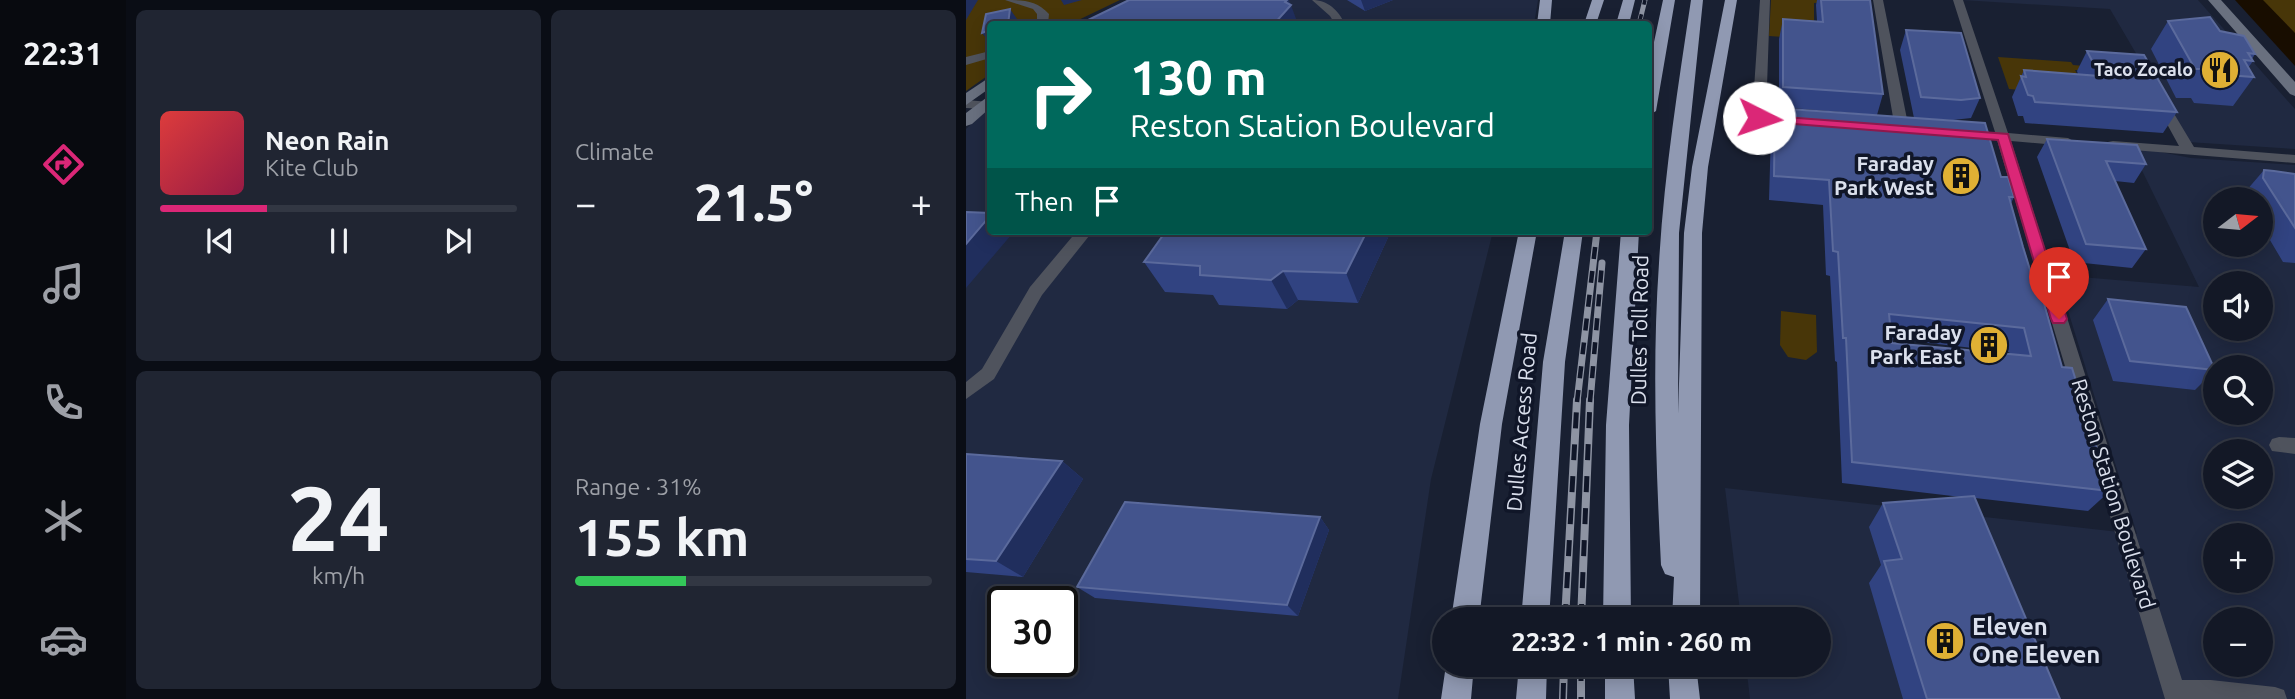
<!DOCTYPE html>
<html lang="en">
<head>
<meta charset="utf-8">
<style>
	:root { --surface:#131826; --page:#202532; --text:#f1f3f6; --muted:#9da0a7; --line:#323743; --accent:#db2777 }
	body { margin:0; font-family:Ubuntu,sans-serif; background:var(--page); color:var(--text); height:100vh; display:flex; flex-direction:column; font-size:26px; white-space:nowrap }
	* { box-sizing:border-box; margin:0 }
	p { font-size:23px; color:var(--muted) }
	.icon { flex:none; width:38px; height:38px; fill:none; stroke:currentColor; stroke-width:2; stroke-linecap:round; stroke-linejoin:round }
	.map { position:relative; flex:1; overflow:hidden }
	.sheet { display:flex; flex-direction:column; gap:10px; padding:10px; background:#0a0d15; width:840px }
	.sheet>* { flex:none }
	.hud { position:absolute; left:21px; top:21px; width:665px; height:214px; border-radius:7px; box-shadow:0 4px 18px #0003,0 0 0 2px var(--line); background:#00695c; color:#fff; overflow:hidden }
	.needle { width:46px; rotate:74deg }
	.tools { position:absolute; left:1237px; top:187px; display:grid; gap:14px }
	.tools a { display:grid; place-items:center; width:70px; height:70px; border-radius:50%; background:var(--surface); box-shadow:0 4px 18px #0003,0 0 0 2px var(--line); font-size:35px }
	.speed { position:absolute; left:21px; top:586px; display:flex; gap:14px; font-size:35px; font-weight:700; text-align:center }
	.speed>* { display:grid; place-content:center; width:91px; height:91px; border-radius:50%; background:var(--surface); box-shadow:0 4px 18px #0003,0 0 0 2px var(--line); line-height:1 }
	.speed .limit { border:4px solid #111; border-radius:10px; background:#fff; color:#111 }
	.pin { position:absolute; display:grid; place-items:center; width:60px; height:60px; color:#fff; margin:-72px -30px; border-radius:50% 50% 50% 0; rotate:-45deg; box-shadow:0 0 7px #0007 }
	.pin .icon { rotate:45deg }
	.me { position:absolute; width:77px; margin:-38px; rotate:94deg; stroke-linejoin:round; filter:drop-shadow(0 0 5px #0008) }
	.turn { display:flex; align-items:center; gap:24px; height:147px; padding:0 28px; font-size:32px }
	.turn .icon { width:91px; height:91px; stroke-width:2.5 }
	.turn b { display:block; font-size:49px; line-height:60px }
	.then { display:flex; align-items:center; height:66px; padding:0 28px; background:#0003; gap:14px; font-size:26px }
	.big { font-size:52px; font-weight:700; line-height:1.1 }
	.sheet .tile { flex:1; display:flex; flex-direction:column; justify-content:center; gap:10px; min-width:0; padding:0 24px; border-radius:10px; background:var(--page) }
	.sheet .dial { align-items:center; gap:0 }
	.dial b { font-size:91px; line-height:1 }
	.song { display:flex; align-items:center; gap:21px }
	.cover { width:84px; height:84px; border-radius:10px; background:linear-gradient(135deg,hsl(0 70% 55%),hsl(340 70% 35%)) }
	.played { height:7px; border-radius:4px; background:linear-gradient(90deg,var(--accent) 30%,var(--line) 30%) }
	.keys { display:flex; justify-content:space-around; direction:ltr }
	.heat { display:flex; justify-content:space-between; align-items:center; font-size:38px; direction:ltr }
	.charge { height:10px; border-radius:5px; background:linear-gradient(90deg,#34c759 31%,var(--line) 0) }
	.sheet .tiles { flex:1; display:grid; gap:10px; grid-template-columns:repeat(2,1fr) }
	.trip { position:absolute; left:466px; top:607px; width:399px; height:70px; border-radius:35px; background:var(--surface); box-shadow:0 4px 18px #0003,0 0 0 2px var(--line); font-weight:700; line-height:70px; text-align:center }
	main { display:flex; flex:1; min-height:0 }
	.dock { display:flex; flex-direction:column; width:126px; justify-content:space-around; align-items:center; background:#080a0f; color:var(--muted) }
	.dock .icon { width:49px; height:49px }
	.dock .current { color:var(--accent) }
	.dock b { font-size:32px; color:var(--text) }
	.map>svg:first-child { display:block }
</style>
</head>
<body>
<main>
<nav class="dock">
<b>22:31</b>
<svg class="icon current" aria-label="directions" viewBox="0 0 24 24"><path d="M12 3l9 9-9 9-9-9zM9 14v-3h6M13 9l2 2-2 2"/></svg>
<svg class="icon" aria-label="music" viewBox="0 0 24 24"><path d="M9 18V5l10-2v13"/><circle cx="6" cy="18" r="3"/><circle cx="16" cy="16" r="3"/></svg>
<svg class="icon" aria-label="phone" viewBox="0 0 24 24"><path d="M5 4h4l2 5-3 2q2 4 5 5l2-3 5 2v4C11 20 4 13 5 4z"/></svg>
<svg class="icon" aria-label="climate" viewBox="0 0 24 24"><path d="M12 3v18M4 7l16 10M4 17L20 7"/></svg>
<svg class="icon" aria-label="car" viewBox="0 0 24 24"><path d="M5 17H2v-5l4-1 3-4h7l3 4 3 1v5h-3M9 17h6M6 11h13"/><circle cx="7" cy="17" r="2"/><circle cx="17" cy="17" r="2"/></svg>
</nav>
<section class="sheet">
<div class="tiles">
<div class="tile">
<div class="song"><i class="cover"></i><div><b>Neon Rain</b><p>Kite Club</p></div></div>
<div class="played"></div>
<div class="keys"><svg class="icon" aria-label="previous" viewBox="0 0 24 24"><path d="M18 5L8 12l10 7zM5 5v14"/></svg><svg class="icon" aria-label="pause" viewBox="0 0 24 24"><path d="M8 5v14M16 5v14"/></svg><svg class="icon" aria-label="next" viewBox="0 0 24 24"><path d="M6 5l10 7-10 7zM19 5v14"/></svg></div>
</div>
<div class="tile"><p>Climate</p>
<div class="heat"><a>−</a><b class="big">21.5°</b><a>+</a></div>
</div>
<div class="tile dial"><b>24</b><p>km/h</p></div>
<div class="tile"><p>Range · 31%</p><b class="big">155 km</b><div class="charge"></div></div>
</div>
</section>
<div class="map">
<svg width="1329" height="699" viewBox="0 0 1329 699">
	<rect width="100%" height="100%" fill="#192032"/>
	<path fill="#202941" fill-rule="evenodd" d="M195 0H572L568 24H146Z
		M996 0H1232L1329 109V149L1222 142 1144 9Z
		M24 106V231H527L465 479 432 699H0V129ZM37 602H96V662H37Z
		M1164 146 1225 158 1329 165V699H784L780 665H852V620L775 619 759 488 1171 534 1091 275 1233 287ZM1250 200H1295V245H1250ZM1250 284H1295V329H1250ZM1250 368H1295V413H1250ZM1250 452H1295V497H1250ZM1250 536H1295V581H1250ZM1250 620H1295V665H1250Z"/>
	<path fill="#483608" d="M0 0H154L104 24H24V74L0 91Z
		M805 0H899L848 3V39L803 36Z
		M1293 0H1329V36Z
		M1032 57 1105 62 1107 65 1119 66 1121 70H1109L1121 95 1043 89Z
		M815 311 850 315 851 352 840 360 822 357 814 345Z"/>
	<path fill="#180d00" d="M1269 0H1297L1329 33V66Z"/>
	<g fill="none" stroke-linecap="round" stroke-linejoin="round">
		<path fill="#4f535d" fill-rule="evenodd" d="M39 0C56 0 71 0 83 14L82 24H71V14L67 9Z
			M346 0C362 0 372 10 379 24H369L364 16Z
			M794 0H804L800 115 835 118V124L793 122 786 118Z
			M907 0H917L943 129 936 133 929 129Z
			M987 0H997L1042 133 1102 138 1109 142 1102 146 1045 141 1216 680H1245L1309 687 1318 690 1321 699H1199L1031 140 1022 136 1029 132Z
			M24 51V58L0 65V57Z
			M1195 98 1201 102 1228 147 1329 155V163L1142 148V142L1147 141 1213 146 1189 102Z
			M0 100 24 102V106L19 109 0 108Z
			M111 231H127L76 295 28 379 0 399V382L16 369 64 287Z
			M1313 437 1329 438V454L1306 451 1303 445 1306 439Z"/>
		<path fill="#69707f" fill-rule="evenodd" d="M1242 0H1255L1329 82V96L1324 94Z
			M24 77V88L0 105V93Z
			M24 95V108L6 124 0 126V113Z"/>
		<path fill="#9099b2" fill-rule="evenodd" d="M574 0H586L584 24H571Z
			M626 0H638L630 24H618Z
			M657 0H669L663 24H650Z
			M697 0H709L690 111 682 116V70Z
			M725 0H737L713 233 712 414 718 233 726 167 759 0H771L742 167 736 233 734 620H706L708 577 699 574 695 565C690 465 686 363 693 263 698 175 712 87 725 0Z
			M553 231H571L536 424 513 620H485L514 424Z
			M599 231H617L599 362 583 620H555L577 362Z
			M655 231H673L663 425 665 620H637L640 425Z
			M480 665H508L505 699H475Z
			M553 665H581L580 699H550Z
			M639 665H667L669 699H639Z
			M702 665H730L734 699H704Z"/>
		<g stroke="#8e94a3" stroke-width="5">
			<path id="rail-far2" d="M673 24 679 0"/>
		</g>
		<g stroke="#8e94a3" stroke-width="7">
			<path id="rail-far1" d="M611 402 631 231
				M624 402 636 263"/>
		</g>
		<g stroke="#8e94a3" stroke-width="8">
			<path id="rail" d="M599 620 611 400
				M615 620 624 400
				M615 665V699
				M597 699 598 665"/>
		</g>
		<use href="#rail-far2" stroke="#101628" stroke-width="3.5" stroke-dasharray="10" stroke-linecap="butt"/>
		<use href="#rail-far1" stroke="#101628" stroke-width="4.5" stroke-dasharray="12" stroke-linecap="butt"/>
		<use href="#rail" stroke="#101628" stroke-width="5" stroke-dasharray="16" stroke-linecap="butt"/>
	</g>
	<path fill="#314381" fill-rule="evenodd" d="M381 0H427L399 11Z
		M851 0H904L917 94 911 115 813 107V39L817 19 851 21 850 5Z
		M1202 21 1254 31 1289 54 1286 59 1287 61 1282 68 1288 77 1267 106 1228 103 1225 98H1210L1185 49Z
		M940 30 1014 98 1005 118 987 120 948 118 934 50Z
		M1121 51 1211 112 1197 133 1059 123 1057 116H1052L1046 97 1058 70 1112 74 1111 71Z
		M809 108 1035 177 1048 197 1045 203 1070 289 1096 367 1144 491 1122 511 1009 498 1094 699H937L903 583 915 565 903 527 917 503 995 497 876 483 871 362 869 361 864 276 860 275 857 205 803 200 805 132ZM926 339 1043 352 1044 354 926 343Z
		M1081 139 1180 164 1168 183 1149 181 1180 249 1166 268 1108 262 1071 157Z
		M1298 170 1329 174V263L1317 262 1295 225V200L1279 199 1280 191Z
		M425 231 392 303 332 300 321 309 253 305 247 295 199 292 178 262Z
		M1142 299 1249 370 1229 390 1147 381 1127 320Z
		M0 454 96 461 117 479 57 577 0 572Z
		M354 517 363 530 332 616 129 598 111 587Z"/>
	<path fill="#202e5d" d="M0 0H12L0 20Z
		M95 0H116L98 5Z
		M321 0H323L332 24H308Z
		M395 0H427L399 11Z
		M44 9 51 19 50 24H42Z
		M24 30V43L16 33Z
		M24 216V231H43L46 234 0 288V244Z
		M401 231H425L392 303 380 273Z
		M317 271 332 300 321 309 305 280Z
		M96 461 117 479 57 577 30 561Z
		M354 517 363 530 332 616 321 605Z"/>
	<path fill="#43548d" stroke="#5b6a9c" stroke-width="2" fill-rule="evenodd" d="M163 0H321L319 2 325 5 308 24H114Z
		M855 0H904L917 94 817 87V19L857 22Z
		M44 9 42 24H24V30L16 33 20 14Z
		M1244 17 1254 31 1278 36 1289 54 1282 53 1287 61 1278 60 1288 77 1248 74 1244 69H1229L1202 21Z
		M940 30 995 33 1014 98 995 100 955 97Z
		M1121 51 1178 55 1211 112 1069 102 1067 96 1062 95 1055 76 1060 77 1058 70 1134 76Z
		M809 108 1019 123 1035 177H1042L1048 197H1043L1057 247 1070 289H1074L1096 367 1106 368 1144 491 886 462 880 338H877L872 252 867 251 863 180 808 176ZM923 314 1058 328 1065 356 926 343Z
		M1081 139 1171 145 1180 164 1140 161 1180 249 1120 244Z
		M1298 170 1308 171 1329 174V228L1297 178Z
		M0 212 24 213V216L0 244Z
		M200 231H401L380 273 317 271 305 280 234 275V266L178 262Z
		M1142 299 1220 307 1249 370 1164 361Z
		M0 454 96 461 30 561 0 559Z
		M1008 496 1094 699H961L918 561 936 559 917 503Z
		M159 502 354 517 321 605 111 587Z"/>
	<path fill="#db2777" stroke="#8e194d" stroke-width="2" d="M793 115 1042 134 1101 319 1098 323H1087L1085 319 1032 140 789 121V116Z"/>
	<defs>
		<g id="restaurant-disc" transform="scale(2.0125)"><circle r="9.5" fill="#e0b034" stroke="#101628"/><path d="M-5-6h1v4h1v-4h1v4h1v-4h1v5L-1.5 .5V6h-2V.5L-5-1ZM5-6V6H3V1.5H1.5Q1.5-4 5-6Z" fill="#111"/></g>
		<g id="building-disc" transform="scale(2.0125)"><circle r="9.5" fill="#e0b034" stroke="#101628"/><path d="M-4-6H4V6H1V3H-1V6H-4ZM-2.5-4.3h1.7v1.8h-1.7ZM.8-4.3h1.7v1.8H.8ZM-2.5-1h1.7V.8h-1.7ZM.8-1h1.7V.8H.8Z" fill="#111"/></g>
	</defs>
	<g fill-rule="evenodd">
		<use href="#restaurant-disc" x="1254" y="70"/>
		<use href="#building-disc" x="995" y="176"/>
		<use href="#building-disc" x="1023" y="345"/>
		<use href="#building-disc" x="979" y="641"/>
	</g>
	<g text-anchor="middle" stroke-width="7" stroke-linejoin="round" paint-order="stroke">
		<g font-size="18" font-weight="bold" fill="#dbe0ed" stroke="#101628" text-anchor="end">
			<text x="1227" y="76">Taco Zocalo</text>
		</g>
		<g font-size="21" font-weight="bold" fill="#dbe0ed" stroke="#101628" text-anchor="end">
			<text x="968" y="171">Faraday<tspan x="968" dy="24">Park West</tspan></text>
			<text x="996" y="340">Faraday<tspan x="996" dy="24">Park East</tspan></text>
		</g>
		<g font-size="21" fill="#dbe0ed" stroke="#101628">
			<text transform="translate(674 330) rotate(-89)" y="7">Dulles Toll Road</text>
			<text transform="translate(556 422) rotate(-85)" y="7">Dulles Access Road</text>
			<text transform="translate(1147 494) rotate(73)" y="7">Reston Station Boulevard</text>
		</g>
		<g font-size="24" font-weight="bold" fill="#dbe0ed" stroke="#101628" text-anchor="start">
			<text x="1006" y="635">Eleven<tspan x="1006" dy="28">One Eleven</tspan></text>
		</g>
	</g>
</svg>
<div class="tools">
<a><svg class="needle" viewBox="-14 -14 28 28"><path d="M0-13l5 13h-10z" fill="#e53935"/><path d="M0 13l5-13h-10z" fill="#9da0a7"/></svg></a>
<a><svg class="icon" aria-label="sound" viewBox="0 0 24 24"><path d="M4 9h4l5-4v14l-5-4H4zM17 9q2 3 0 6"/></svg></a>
<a><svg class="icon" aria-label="search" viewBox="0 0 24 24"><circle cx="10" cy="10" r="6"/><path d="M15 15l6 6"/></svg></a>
<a><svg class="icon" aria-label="layers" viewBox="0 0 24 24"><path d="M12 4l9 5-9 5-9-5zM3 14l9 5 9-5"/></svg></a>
<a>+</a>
<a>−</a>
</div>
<div class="speed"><div class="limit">30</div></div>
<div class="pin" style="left:1093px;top:319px;background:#d93025"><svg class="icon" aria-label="arrive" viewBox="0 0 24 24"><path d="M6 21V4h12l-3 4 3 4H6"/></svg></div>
<svg class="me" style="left:793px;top:118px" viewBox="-20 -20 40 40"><circle r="19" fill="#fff"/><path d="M0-13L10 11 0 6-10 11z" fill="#db2777"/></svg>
<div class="trip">22:32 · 1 min · 260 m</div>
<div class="hud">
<div class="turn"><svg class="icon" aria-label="right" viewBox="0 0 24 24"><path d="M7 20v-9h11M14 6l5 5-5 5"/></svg><div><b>130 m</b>Reston Station Boulevard</div></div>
<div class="then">Then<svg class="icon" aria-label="arrive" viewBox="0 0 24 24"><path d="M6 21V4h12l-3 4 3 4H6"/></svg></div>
</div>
</div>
</main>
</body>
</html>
